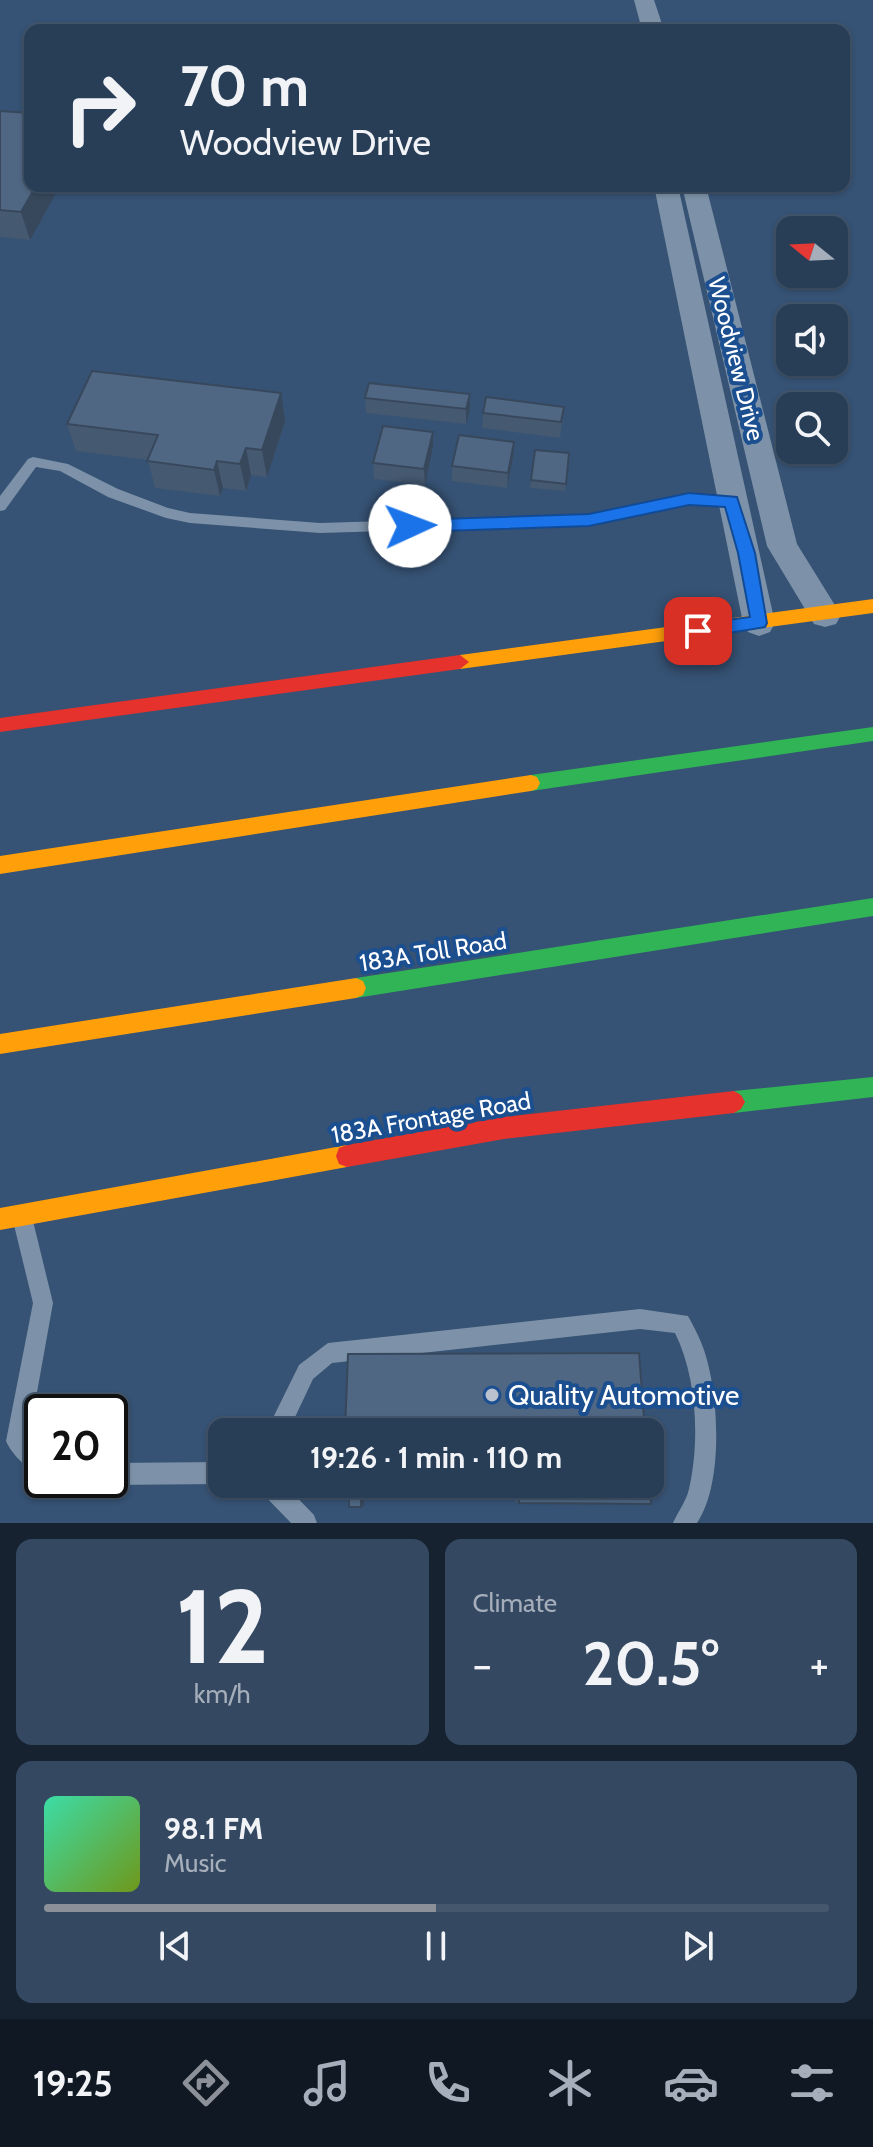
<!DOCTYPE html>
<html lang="en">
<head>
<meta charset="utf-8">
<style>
	:root { --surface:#283e57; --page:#344961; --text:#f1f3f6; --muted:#a5aeba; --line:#44576d; --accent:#8c9099 }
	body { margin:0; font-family:Cabin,sans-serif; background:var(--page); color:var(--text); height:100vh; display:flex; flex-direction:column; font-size:30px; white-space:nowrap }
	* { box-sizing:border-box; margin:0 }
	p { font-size:26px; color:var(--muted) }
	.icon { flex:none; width:44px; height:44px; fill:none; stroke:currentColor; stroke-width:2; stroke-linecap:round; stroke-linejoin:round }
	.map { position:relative; height:1523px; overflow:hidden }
	.sheet { display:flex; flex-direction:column; gap:16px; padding:16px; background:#162230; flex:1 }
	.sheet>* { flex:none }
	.hud { position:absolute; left:24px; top:24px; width:826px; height:168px; border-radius:16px; box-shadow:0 2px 6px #0004,0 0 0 2px var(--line); background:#283e57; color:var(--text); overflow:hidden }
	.needle { width:52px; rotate:288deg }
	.tools { position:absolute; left:776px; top:216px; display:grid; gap:16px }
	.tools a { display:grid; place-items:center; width:72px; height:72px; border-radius:16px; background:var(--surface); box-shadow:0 2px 6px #0004,0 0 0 2px var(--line); font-size:40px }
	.speed { position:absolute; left:24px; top:1394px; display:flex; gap:16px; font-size:40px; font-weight:700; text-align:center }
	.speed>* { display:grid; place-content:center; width:104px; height:104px; border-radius:50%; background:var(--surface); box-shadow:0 2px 6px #0004,0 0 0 2px var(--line); line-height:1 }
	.speed .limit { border:4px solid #111; border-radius:12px; background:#fff; color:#111 }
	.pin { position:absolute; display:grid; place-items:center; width:68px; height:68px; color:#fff; margin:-34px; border-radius:16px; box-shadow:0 4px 12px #0006 }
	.me { position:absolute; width:88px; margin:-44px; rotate:88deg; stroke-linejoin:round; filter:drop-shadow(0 0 6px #0008) }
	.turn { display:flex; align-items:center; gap:28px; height:168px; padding:0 24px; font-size:36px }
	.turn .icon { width:104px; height:104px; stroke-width:2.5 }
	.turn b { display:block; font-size:56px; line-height:68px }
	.big { font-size:60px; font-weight:700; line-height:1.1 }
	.sheet .widget { flex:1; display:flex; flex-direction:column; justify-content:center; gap:12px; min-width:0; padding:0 28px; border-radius:16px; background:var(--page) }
	.sheet .dial { align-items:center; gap:0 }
	.dial b { font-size:104px; line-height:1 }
	.song { display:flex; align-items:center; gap:24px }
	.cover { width:96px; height:96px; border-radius:12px; background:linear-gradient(135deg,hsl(160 70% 55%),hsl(80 70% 35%)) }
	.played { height:8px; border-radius:4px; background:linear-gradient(90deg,var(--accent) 50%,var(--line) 50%) }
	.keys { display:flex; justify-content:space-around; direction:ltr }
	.heat { display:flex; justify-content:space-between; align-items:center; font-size:44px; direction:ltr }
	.sheet .tiles { flex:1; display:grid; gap:16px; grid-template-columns:1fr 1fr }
	.widget:last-child { grid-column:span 2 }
	.trip { position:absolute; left:208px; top:1418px; width:456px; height:80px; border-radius:16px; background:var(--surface); box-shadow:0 2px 6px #0004,0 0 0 2px var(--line); font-weight:700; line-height:80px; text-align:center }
	.menu { display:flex; height:128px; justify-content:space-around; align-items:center; background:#101923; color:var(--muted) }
	.menu .icon { width:56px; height:56px }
	.menu .on { color:var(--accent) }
	.menu b { font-size:36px; color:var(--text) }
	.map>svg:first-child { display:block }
</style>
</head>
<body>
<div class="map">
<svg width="873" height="1523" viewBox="0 0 873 1523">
	<rect width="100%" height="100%" fill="#365274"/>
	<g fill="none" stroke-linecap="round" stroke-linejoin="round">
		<path fill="#7d92a8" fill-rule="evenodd" d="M33 457 68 464 118 489 168 508 190 513 320 523 589 515 689 494 732 497 739 502 732 507 689 504 589 525 320 533 190 523 166 518 108 497 60 471 36 467 5 510 0 511V496L28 459Z
			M23 1211 30 1214 33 1221 53 1303 29 1437 42 1450V1476C28 1470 12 1455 6 1441L33 1303 13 1221 16 1214Z
			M640 1309 688 1316C694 1327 700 1338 704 1350 719 1394 724 1483 697 1523H673C678 1511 686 1502 689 1489 700 1441 697 1377 675 1333L640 1329 332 1363 313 1379 288 1432H266L299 1365 328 1343Z
			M222 1462V1484L110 1485 102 1480H110V1463Z
			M258 1484H284L314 1515 317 1523H291L261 1492Z"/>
		<path fill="#7d92a8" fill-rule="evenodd" d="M634 0H654L664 30H642Z
			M654 186H678L775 623 770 632 759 636 748 632 743 623Z
			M682 186H706L797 544 841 615 836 624 825 627 814 624 767 546Z"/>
		<path fill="#30b455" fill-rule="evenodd" d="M873 727V741L531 791 525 789 522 783 525 777 531 775Z
			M873 898V916L356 998 349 995 346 988 349 981 356 978Z
			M873 1077V1097L734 1113 727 1109 723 1102 727 1095 734 1091Z"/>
		<path fill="#ff9f0a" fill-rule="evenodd" d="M873 599V613L460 669 451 662 460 655Z
			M531 775 537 777 540 783 537 789 531 791 0 874V856Z
			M356 978 363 981 366 988 363 995 356 998 0 1054V1034Z
			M347 1145 355 1148 358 1156 355 1164 347 1167 0 1230V1208Z"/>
		<path fill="#e5322d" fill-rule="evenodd" d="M460 655 469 662 460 669 0 732V718Z
			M734 1091 741 1095 745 1102 741 1109 734 1113 504 1139 347 1167 339 1164 336 1156 339 1148 347 1145 504 1117Z"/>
	</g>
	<path fill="#455971" d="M0 111 30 240 0 237Z
		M470 394V409L466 424 366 413 365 398Z
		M564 407 560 438 482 428 483 413Z
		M285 421 267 477 251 475 246 491 223 488 220 496 155 488 148 460 76 451 67 424Z
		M433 432V447L425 485 374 479 373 463Z
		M535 450 569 453 565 491 530 488Z
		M513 457 507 488 452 481V466Z
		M343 1484H649L651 1504 519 1503 515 1502V1486H364V1506L361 1507H349V1487H343Z"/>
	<path fill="#38485c" d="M36 186H60L30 240 21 212Z
		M281 393 285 421 267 477 262 450Z
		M470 394V409L466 424V409Z
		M433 432V447L425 485 424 469Z
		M514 442 513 457 507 488 508 473Z
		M246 448 251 475 246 491 240 464Z
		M217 461 223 488 220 496 214 470Z
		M364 1485V1506L361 1507V1486Z"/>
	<path fill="#506783" stroke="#38485c" stroke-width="2" d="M144 27 182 30H142Z
		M0 111 30 113V186H36L21 212 0 210Z
		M92 371 281 393 262 450 246 448 240 464 217 461 214 470 147 461 158 435 67 424Z
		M369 383 470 394 466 409 365 398Z
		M486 397 564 407 561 422 483 413Z
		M383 426 433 432 424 469 373 463Z
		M459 435 514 442 508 473 452 466Z
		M535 450 569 453 566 484 531 480Z
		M639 1353 645 1432H345L348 1354Z
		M343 1484H649L651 1504 519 1503 518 1486H361V1507H349V1487H343Z"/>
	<path fill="#1a73e8" stroke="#114b97" stroke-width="2" d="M689 493 737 497 755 553 767 623 765 627 698 638 690 631 698 624 750 617 738 553 725 507 689 505 589 526 410 532 402 526 410 520 589 514Z"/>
	<circle fill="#b9c2ce" stroke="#1b4f8f" stroke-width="3" cx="492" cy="1395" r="8"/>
	<g text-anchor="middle" stroke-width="8" stroke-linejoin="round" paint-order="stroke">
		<g font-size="24" fill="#fff" stroke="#1b4f8f">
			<text transform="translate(736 359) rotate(76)" y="8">Woodview Drive</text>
			<text transform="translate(433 952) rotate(-9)" y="8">183A Toll Road</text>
			<text transform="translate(431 1118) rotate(-10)" y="8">183A Frontage Road</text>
		</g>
		<g font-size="28" fill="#fff" stroke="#1b4f8f" text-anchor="start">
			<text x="508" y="1405">Quality Automotive</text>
		</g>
	</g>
</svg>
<div class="tools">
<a><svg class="needle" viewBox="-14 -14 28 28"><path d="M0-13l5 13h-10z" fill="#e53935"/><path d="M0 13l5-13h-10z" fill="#a5aeba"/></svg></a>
<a><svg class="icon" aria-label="sound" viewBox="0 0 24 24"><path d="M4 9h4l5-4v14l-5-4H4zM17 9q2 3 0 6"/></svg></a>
<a><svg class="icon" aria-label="search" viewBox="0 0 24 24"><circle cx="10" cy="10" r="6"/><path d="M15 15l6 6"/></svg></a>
</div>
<div class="speed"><div class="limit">20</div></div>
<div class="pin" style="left:698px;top:631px;background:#d93025"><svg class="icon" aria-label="arrive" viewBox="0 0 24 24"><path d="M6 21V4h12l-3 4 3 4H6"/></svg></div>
<svg class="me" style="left:410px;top:526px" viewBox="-20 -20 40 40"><circle r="19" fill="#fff"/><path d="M0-13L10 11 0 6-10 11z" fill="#1a73e8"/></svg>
<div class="trip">19:26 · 1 min · 110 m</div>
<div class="hud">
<div class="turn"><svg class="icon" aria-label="right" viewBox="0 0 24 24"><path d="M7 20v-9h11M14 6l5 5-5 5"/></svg><div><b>70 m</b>Woodview Drive</div></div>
</div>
</div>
<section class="sheet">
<div class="tiles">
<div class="widget dial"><b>12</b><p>km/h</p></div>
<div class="widget"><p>Climate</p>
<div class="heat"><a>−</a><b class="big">20.5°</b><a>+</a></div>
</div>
<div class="widget">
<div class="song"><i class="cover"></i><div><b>98.1 FM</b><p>Music</p></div></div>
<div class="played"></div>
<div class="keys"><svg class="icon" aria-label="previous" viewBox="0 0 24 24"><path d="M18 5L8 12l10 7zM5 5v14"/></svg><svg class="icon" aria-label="pause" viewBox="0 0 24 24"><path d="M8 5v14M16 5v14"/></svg><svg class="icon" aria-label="next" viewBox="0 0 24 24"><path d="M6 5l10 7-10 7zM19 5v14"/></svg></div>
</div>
</div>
</section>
<nav class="menu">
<b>19:25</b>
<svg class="icon on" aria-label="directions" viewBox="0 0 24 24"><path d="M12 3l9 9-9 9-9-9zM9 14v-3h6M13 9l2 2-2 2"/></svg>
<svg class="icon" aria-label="music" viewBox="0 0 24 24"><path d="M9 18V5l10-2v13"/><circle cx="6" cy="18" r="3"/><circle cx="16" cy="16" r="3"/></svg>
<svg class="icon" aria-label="phone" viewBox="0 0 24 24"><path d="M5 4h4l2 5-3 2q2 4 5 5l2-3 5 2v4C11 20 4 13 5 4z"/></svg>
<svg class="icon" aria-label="climate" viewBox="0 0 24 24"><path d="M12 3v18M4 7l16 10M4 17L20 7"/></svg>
<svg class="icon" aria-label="car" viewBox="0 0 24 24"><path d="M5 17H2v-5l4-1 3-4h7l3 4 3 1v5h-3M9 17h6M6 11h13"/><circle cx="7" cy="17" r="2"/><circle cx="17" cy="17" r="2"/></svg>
<svg class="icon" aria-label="filters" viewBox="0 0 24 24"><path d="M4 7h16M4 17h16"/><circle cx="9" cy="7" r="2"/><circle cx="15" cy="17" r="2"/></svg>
</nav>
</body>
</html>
